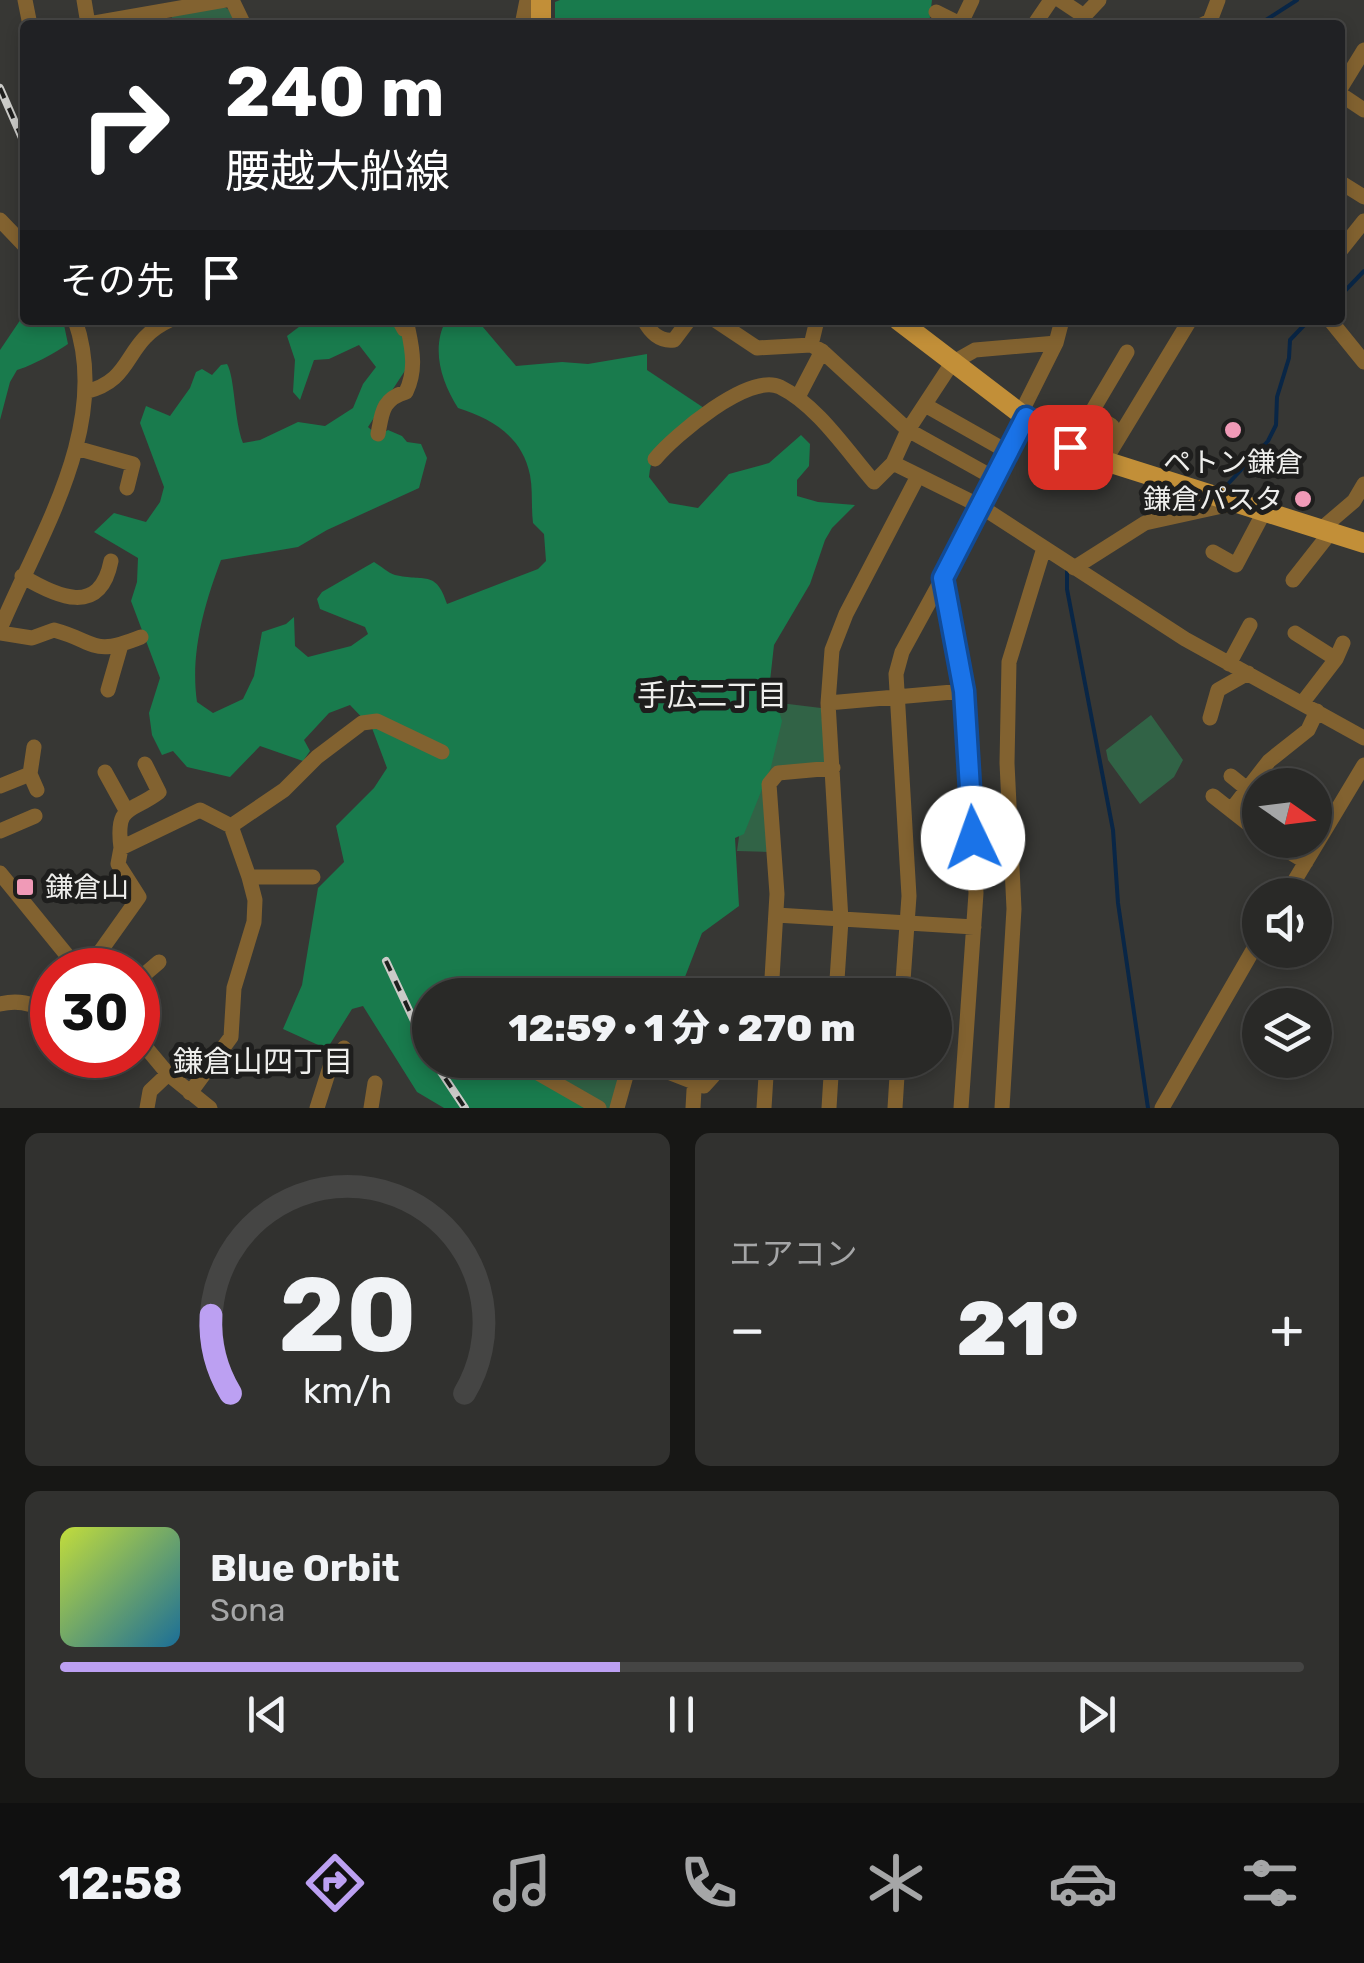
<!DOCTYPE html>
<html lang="ja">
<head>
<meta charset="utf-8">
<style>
	:root { --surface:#292927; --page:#31312f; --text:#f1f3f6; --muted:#a5a6a7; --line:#454544; --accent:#bca0f2 }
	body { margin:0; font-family:Rubik,"Noto Sans JP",sans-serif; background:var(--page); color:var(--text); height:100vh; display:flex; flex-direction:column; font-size:38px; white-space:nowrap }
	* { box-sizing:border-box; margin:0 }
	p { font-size:32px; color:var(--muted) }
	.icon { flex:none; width:55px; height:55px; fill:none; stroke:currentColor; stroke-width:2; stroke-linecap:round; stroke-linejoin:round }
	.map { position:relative; height:1108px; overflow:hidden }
	.side { display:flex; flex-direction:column; gap:25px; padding:25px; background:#171715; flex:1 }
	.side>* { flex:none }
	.banner { position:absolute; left:20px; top:20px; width:1325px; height:305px; border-radius:10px; box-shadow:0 5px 15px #0003,0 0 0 2px var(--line); background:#202124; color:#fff; overflow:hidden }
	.needle { width:65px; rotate:104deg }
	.tools { position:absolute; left:1242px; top:768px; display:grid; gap:20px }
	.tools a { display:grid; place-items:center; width:90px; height:90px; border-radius:50%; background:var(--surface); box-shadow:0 5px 15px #0003,0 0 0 2px var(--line); font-size:50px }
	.speed { position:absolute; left:30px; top:948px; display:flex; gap:20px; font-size:50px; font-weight:700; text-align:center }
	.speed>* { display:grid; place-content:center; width:130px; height:130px; border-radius:50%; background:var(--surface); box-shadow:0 5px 15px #0003,0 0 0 2px var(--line); line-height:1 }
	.speed .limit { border:15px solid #d22; background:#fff; color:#111 }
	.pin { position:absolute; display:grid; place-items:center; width:85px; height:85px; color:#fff; margin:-42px; border-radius:20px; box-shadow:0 5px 15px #0006 }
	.me { position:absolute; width:110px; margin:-55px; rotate:357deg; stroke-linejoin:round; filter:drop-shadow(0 0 8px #0008) }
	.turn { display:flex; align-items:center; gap:35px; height:210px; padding:0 40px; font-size:45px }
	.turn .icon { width:130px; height:130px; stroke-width:2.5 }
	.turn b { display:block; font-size:70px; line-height:85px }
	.then { display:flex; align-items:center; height:95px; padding:0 40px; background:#0003; gap:20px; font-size:38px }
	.big { font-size:75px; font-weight:800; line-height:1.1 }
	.side .card { flex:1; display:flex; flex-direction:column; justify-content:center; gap:15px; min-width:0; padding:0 35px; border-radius:15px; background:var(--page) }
	.side .dial { align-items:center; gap:0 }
	.dial svg { height:260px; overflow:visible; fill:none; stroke:var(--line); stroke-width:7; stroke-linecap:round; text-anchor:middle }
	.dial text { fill:var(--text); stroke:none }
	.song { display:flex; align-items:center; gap:30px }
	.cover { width:120px; height:120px; border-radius:15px; background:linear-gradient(135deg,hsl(70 70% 55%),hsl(200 70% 35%)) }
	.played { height:10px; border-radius:5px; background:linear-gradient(90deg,var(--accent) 45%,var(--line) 45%) }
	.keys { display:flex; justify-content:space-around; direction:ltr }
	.heat { display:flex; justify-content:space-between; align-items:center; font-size:55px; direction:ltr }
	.side .tiles { flex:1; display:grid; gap:25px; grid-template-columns:1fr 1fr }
	.card:last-child { grid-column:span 2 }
	.trip { position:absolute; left:412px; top:978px; width:540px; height:100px; border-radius:50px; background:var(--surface); box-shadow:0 5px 15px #0003,0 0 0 2px var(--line); font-weight:800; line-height:100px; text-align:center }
	.menu { display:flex; height:160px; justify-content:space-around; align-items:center; background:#101010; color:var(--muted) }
	.menu .icon { width:70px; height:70px }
	.menu .on { color:var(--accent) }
	.menu b { font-size:45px; color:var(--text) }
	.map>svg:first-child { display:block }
</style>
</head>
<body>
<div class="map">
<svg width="1364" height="1108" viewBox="0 0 1364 1108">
	<rect width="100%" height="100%" fill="#373734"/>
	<path fill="#316346" d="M224 7 228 9 237 25H173L170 21 173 15Z
		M772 702 821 708 826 764 776 768 770 852 737 851 747 780Z
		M1151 715 1183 760 1174 777 1140 804 1108 760 1106 750Z
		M533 1060 626 1062 613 1108H606L542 1071Z"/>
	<path fill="#197b4d" d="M560 0H932L929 25H555V2Z
		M25 313V320H63L68 344C57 352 29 367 17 370L10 382 0 420V350Z
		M308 320H399L412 360 368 427 378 436 388 430 402 436 407 442 421 444 427 458 419 488 327 530 298 547 221 560C204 605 190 654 197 702L213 713 243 699 254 676 262 632 286 624 294 617 295 646 308 657 351 646 368 634 365 627 320 609 317 599 322 592 374 562C381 566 388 573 395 575 424 582 436 569 447 604L538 569 546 561 544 534 533 523C531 507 533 490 530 475 522 436 492 419 458 408 441 381 431 349 446 320H477L516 366 562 362 588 364 647 354V370L707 410C676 430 653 438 649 477L669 503 698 508 729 474 769 463 801 435 810 444 809 466 797 480V496L818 502 855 505 832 528 825 540 810 584 774 645 770 681 782 721 771 767 744 834 735 838 739 906 702 933 678 995H430V1060H528L525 1074 590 1108H444L417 1092 363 1006 352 1009 327 1049 283 1029 302 985 318 888 344 862 336 826 374 788 387 768 372 728 350 705 329 713 304 740 310 751 303 761 260 746 230 777 187 767 173 751 162 755 152 735 149 713 160 678 131 601 137 582 138 558 94 532 114 513 146 522 160 502 164 487 140 423 146 406 170 416 190 388 196 372 202 369 212 375 221 365 227 364C235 377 234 420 243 443L260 440 298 422 325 426 353 408 363 384 376 367 359 345 329 359 314 360 300 400 293 392 295 360 287 336Z"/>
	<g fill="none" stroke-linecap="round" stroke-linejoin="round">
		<path stroke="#092646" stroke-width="4" d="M1258 25 1297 0
			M1340 296 1364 271
			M1227 485 1268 441 1276 425 1277 397 1289 358 1290 340 1309 320
			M1067 565V589L1113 830 1118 903 1148 1108"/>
		<path stroke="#826230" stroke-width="15" d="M25 0 30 25
			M84 0 88 24
			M232 0 244 25
			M1060 0 1084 16 1099 0
			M936 12 960 24
			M83 25 225 0
			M522 25 527 0
			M960 25 972 0
			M1034 25 1051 0
			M1202 25 1210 21 1218 0
			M1340 89 1364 50
			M1340 94 1364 110
			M1340 182 1364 197
			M0 220 25 246
			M1340 251 1364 221
			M644 320C650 332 660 342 674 340L689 320
			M715 320 757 348 811 345 822 351 908 430 994 478
			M1330 320 1364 362
			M811 345 817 320
			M85 392C136 380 122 342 170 320
			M798 397 822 351
			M925 405 1008 452
			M1021 413 1056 343 1062 320
			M378 434C382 413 382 399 406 392 416 371 413 352 408 329H404L399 320
			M76 448 133 464 127 488
			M1092 457 1112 426 1091 413 1127 352
			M655 459C674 436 749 372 780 387 817 405 847 451 874 482L893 463 908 430 952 363 975 350 1056 343
			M1104 462 1190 320
			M893 463 980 506 1185 639 1364 738
			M1320 530 1354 501 1364 484
			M1213 552 1236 565 1264 512
			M1074 568 1145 523 1236 503
			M22 576C57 597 100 617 111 561
			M1293 580 1330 533
			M0 629C39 536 112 425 75 320
			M0 633 32 638 54 630C98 642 91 657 141 637
			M1295 633 1336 659
			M1229 664 1250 625
			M108 690 121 645
			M1303 702 1336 659 1343 643
			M828 703 964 691
			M1210 718 1218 690 1248 673
			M34 747 30 774 37 790
			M105 772 126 810
			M1231 776 1247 789
			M0 786 30 774
			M1213 796 1260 833
			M1231 810 1269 761 1308 730 1317 711
			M0 831 35 816
			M1270 840 1306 862
			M121 848C115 803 132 813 159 792L145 764
			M0 873 79 970
			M249 877H313
			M1286 895 1364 765
			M776 915 974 927
			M87 970 139 897 118 864 121 848 200 810 231 826
			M138 980 159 962
			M771 995 777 894 769 784 778 773 833 768
			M836 995 841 920 828 703 832 650 846 614 918 476
			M902 995 909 896 896 674 902 652 943 577
			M0 1004C20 999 37 1004 52 1017
			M138 1038 168 1074 210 1108
			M531 1069 599 1108
			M190 1093 231 1037 234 988 254 922 255 900 249 877 231 826 284 790 317 757 362 723 377 721 442 752
			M147 1108 150 1091 168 1074
			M317 1108 330 1067 344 1048
			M371 1108 375 1083
			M617 1108 629 1065 663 1070 704 1086 713 1076V1060
			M693 1108 694 1090
			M764 1108 767 1060
			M829 1108 832 1060
			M895 1108 898 1060
			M961 1108 976 893 964 691 943 577 1026 417
			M1002 1108 1014 909 1007 763 1009 662 1044 548
			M1162 1108 1260 938"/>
		<path stroke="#c28f38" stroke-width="20" d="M541 25V0
			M898 320 1042 430 1092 457 1364 543"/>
		<g stroke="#cbcbc8" stroke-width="8">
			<path id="rail" d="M0 88 25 145
				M386 961 430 1055
				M433 1060 465 1108"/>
		</g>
		<use href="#rail" stroke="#1e1e1d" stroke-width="4" stroke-dasharray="11" stroke-linecap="butt"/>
	</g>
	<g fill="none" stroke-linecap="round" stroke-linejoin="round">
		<g stroke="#114b97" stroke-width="25">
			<path id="route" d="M973 838 964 691 943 578 1026 417 1070 447"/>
		</g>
		<use href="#route" stroke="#1a73e8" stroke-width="18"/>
	</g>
	<g fill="#f09ab7" stroke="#1e1e1d" stroke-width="4">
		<circle cx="1233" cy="430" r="10"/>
		<circle cx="1303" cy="499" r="10"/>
		<rect x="15" y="877" width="20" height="20" rx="5"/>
	</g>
	<g text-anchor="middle" stroke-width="10" stroke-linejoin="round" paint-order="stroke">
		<g font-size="28" fill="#eeeeec" stroke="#1e1e1d">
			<text x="1233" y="472">ペトン鎌倉</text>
			<text x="1283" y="509" text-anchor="end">鎌倉パスタ</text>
			<text x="45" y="897" text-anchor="start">鎌倉山</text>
		</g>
		<g font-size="30" fill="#eeeeec" stroke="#1e1e1d">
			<text x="712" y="706">手広二丁目</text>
			<text x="263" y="1072">鎌倉山四丁目</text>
		</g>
	</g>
</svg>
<div class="tools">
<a><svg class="needle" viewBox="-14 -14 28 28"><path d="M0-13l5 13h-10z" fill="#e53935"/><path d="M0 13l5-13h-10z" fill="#a5a6a7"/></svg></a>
<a><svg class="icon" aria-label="sound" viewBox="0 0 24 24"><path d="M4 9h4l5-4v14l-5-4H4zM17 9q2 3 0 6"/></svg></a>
<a><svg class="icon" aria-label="layers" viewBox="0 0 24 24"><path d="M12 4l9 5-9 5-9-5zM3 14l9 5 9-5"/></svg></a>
</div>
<div class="speed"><div class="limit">30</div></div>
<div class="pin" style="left:1070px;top:447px;background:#d93025"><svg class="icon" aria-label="arrive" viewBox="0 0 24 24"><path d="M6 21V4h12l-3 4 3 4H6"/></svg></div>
<svg class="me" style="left:973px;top:838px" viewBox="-20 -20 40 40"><circle r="19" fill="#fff"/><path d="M0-13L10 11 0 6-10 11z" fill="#1a73e8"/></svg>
<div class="trip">12:59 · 1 分 · 270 m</div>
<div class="banner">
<div class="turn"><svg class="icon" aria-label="right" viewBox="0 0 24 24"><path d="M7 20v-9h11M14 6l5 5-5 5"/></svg><div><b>240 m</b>腰越大船線</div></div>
<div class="then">その先<svg class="icon" aria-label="arrive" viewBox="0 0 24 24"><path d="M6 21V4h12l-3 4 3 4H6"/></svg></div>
</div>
</div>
<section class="side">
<div class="tiles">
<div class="card dial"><svg viewBox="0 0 100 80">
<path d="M14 69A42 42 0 1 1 86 69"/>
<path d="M14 69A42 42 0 0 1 8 45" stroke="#bca0f2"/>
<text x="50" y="56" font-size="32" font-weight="700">20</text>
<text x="50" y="72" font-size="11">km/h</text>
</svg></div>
<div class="card"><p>エアコン</p>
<div class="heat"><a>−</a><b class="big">21°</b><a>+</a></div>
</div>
<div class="card">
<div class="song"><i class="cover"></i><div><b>Blue Orbit</b><p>Sona</p></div></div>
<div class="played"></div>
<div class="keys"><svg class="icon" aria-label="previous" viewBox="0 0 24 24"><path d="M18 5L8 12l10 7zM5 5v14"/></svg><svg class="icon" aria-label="pause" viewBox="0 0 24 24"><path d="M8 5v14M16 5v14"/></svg><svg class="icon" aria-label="next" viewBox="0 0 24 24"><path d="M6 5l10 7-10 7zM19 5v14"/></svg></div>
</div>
</div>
</section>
<nav class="menu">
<b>12:58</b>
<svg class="icon on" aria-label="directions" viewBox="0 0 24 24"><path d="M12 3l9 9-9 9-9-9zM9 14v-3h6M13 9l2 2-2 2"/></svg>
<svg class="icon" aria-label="music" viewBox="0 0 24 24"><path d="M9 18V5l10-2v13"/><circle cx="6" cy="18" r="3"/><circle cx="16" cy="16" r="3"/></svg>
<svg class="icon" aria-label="phone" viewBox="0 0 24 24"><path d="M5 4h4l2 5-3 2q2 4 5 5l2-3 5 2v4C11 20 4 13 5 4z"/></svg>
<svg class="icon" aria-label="climate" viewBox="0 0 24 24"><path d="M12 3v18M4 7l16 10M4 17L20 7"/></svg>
<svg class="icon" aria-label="car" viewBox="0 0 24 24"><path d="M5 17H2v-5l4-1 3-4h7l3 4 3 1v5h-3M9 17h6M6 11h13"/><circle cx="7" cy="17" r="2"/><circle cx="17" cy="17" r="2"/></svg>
<svg class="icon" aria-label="filters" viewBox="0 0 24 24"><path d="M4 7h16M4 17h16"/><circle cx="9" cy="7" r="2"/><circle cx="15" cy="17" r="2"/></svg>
</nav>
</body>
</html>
